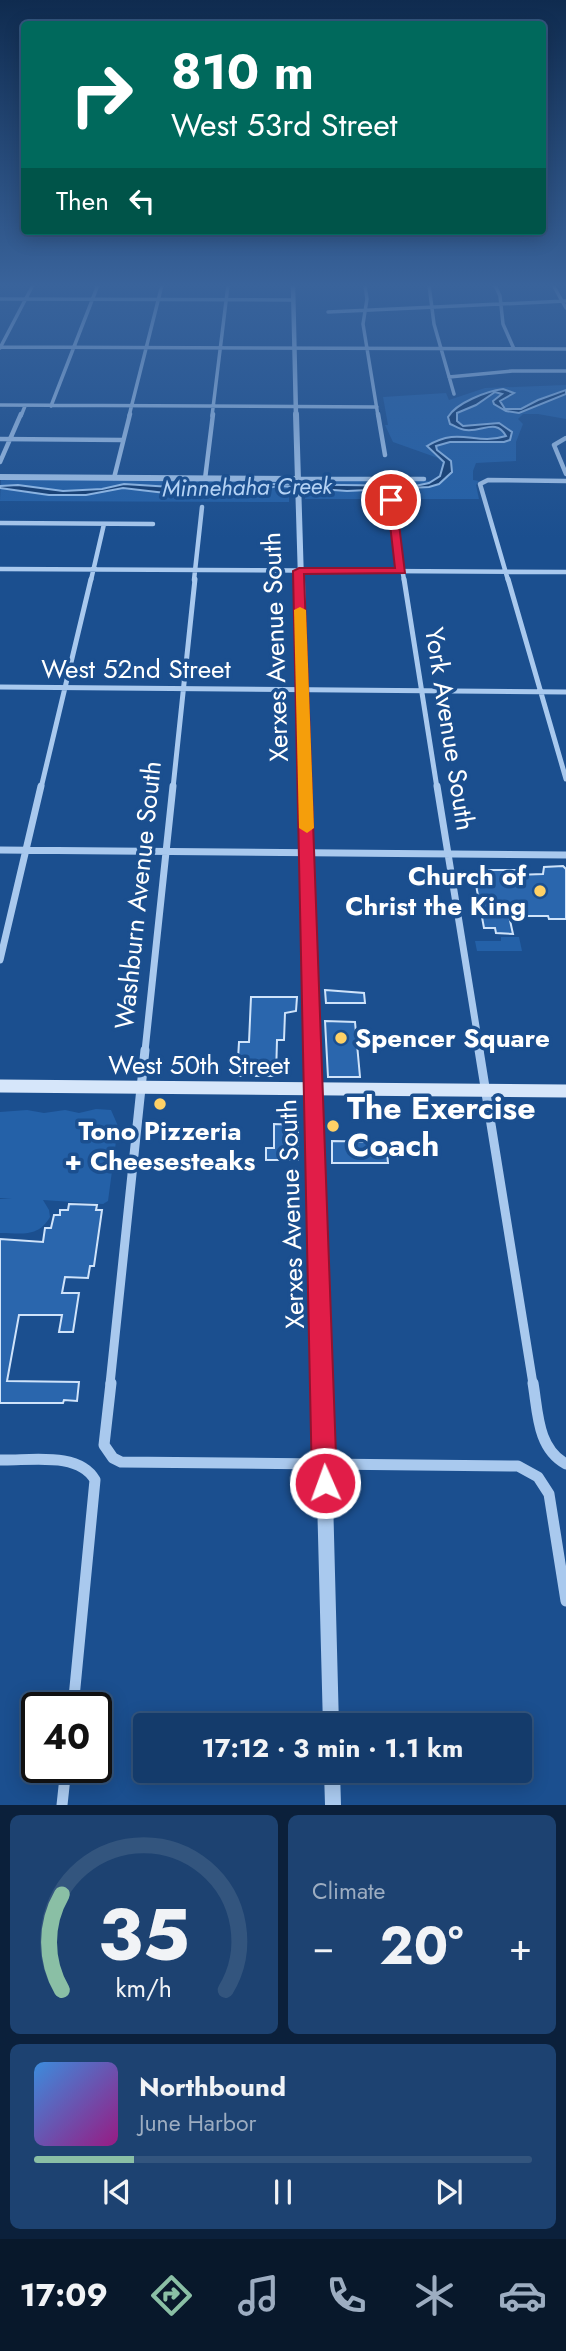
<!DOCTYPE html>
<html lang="en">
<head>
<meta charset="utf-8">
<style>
	:root { --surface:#143b6b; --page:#1d4271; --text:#f1f3f6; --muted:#9dadc1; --line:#33557e; --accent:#8abfa5 }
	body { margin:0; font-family:Jost,sans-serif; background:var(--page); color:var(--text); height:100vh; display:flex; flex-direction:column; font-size:26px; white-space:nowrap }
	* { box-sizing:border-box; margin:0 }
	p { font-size:23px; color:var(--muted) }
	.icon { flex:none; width:38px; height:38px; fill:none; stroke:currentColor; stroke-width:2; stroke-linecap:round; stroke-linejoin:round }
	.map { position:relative; height:1805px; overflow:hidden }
	.sheet { display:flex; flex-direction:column; gap:10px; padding:10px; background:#0b203b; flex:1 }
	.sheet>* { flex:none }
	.hud { position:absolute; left:21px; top:21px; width:525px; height:214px; border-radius:7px; box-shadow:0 4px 18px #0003,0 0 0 2px var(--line); background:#00695c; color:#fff; overflow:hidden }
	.speed { position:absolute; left:21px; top:1692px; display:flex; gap:14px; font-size:35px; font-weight:700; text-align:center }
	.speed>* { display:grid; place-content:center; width:91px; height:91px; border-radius:50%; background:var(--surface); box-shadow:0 4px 18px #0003,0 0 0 2px var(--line); line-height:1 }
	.speed .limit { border:4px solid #111; border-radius:10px; background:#fff; color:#111 }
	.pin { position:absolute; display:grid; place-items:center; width:60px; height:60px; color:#fff; margin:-30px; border:4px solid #fff; border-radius:50%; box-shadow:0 2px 7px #0007 }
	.me { position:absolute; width:77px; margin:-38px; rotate:358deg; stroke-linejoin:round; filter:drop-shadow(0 0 5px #0008) }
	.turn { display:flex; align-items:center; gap:24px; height:147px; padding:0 35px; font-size:32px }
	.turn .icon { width:91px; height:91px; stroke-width:2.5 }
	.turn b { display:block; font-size:49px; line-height:60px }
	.then { display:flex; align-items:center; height:66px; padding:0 35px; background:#0003; gap:14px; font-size:26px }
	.big { font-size:52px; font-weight:700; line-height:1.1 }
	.sheet .tile { flex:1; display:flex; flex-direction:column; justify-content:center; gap:10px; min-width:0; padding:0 24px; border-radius:10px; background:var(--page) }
	.sheet .dial { align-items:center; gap:0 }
	.dial svg { height:182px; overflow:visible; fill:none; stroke:var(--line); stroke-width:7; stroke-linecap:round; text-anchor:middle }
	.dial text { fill:var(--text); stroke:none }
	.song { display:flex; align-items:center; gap:21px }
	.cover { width:84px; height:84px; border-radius:10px; background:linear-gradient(135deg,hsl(210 70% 55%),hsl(310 70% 35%)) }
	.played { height:7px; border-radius:4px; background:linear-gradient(90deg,var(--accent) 20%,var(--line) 20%) }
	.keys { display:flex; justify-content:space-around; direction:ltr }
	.heat { display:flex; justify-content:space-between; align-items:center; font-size:38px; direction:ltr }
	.sheet .tiles { flex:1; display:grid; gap:10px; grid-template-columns:1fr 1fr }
	.tile:last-child { grid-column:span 2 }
	.trip { position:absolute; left:133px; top:1713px; width:399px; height:70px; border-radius:7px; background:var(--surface); box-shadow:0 4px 18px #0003,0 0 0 2px var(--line); font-weight:700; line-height:70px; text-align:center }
	.tab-bar { display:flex; height:112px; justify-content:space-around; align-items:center; background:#08182b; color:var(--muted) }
	.tab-bar .icon { width:49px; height:49px }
	.tab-bar .current { color:var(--accent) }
	.tab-bar b { font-size:32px; color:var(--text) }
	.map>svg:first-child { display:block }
</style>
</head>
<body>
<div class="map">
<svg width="566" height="1805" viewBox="0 0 566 1805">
	<rect width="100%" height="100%" fill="#1b4f8f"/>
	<path fill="#2461a8" d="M566 385V419L538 414H523L518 419 523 424 516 442V461L476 463 473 471V480L479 481 476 485 479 499H305V480L442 481 451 471 438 458 393 442 385 425H388L383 397 446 393 449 400 485 388Z
		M1 478 289 480V502L0 501Z
		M501 937H519L522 951H477L475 941H501Z
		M96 1109 111 1110 118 1126 108 1201 103 1204 43 1200 49 1210 50 1217C38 1238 21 1233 0 1233V1199H12L0 1198V1112L27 1110 44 1113 65 1110 79 1113Z"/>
	<path fill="#123a6d" stroke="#9cc4f0" stroke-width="2" d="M503 389 514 393 500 401 505 409H521L538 400 566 390V394L519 413 506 411 494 404 493 401 502 394 495 392 476 405 457 413V421L463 426 499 423 512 432 510 440 504 442H450L436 446 437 450 451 461 452 472 439 484 429 487 347 491 280 486 225 494H174L123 488 86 495H49L0 488V486L18 485 63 491 102 489 124 484 219 490 270 484 415 486 429 483 440 476 444 462 427 446C460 426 474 446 506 436 496 418 483 432 466 430 461 430 455 426 450 424L448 417C456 403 487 391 503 389Z"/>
	<path fill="#2a66ad" stroke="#cfe3fa" stroke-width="2" d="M563 866 566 869V919H549L548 916H509L513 934 496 933 495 928H484L474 874 485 872 484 870H515L516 875 543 874 544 867Z
		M325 990 364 993 365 1003H326Z
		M251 997H297L296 1011 285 1013 284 1040H277L276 1076H237L239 1042H249Z
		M325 1021 355 1022 360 1077H328Z
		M274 1124 298 1125V1160H266V1148H274Z
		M332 1141 386 1142 388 1163H332Z
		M69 1204 97 1205 96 1210H102L94 1266H90L88 1278 65 1277 62 1293H79L73 1332H59L62 1315H19L7 1381 79 1382 77 1401 64 1400 63 1403H0V1239L43 1242 45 1228H51L54 1215H60V1210H68Z"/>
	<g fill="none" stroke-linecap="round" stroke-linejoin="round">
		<path stroke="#a9c9ee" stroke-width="3.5" d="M365 285 367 299 363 324 378 416
			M429 285 434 324 454 394
			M495 285 500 296 503 324 514 349
			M553 285 566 308
			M0 299 293 300
			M328 312 566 301
			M0 347 566 349
			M0 348 33 285
			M449 377 512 371H566
			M0 405 377 407
			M51 406 98 285
			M21 416 25 406
			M129 416 162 285
			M212 416 228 285"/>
		<path stroke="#a9c9ee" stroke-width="4.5" d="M378 414 385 455
			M566 438 554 445 566 474
			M0 439 123 440
			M0 462 21 414
			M114 478 130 414
			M205 479 213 414
			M297 479H424
			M391 500 404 580
			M0 523 153 524
			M0 569 566 572
			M91 580 104 524
			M194 580 202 507
			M508 580 480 484 488 480 566 481"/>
		<path stroke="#a9c9ee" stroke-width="5" d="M404 579 437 788
			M508 579 566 779
			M0 687 566 692
			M41 788 91 579
			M173 788 195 579"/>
		<path stroke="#a9c9ee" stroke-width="7" d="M437 786 480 1051
			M0 850 566 855
			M0 960 41 786
			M145 1051 173 786"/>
		<path stroke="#a9c9ee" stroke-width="9" d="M479 1050 533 1384
			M110 1384 145 1050"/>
		<path stroke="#a9c9ee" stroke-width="11" d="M111 1383 104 1445 113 1458 121 1462 518 1466 538 1477 549 1494 566 1601
			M533 1383C538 1412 537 1448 566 1464
			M0 1460C29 1461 79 1451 95 1480L73 1708
			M62 1805 66 1768"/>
		<path stroke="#a9c9ee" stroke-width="4.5" d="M293 285 296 416"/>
		<path stroke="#a9c9ee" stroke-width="6" d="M296 414 301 580
			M0 477 297 479"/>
		<path stroke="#a9c9ee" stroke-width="8" d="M301 579 306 788"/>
		<path stroke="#a9c9ee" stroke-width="10" d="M306 786 313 1051"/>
		<path stroke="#a9c9ee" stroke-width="12" d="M313 1050 322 1384"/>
		<path stroke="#a9c9ee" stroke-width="16" d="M322 1383 331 1726
			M332 1771 333 1805"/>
		<path stroke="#d6e6fa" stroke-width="13" d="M0 1086 566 1091"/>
	</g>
	<linearGradient id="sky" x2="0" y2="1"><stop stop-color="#0f2b4f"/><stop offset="0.53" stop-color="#39639b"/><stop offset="1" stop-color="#39639b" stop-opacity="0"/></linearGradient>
	<rect width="566" height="538" fill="url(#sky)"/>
	<path fill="#e11d48" stroke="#92132f" stroke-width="2" d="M387 498 396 500 405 573 304 574 337 1483 333 1492 325 1495 316 1492 312 1483 293 571 299 568H395Z"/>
	<path fill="#f59e0b" d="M300 607 306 610 314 828 307 833 299 828 294 610Z"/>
	<g fill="#ffd166" stroke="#1b4f8f" stroke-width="2.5">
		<circle cx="540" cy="891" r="7"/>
		<circle cx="341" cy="1038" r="7"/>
		<circle cx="160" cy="1104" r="7"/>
		<circle cx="333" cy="1126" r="7"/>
	</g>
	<g text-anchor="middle" stroke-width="7" stroke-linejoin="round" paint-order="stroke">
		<g font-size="23" font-style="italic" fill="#b5d3f5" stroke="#1b4f8f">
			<text transform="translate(247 487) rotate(-1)" y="8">Minnehaha Creek</text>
		</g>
		<g font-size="26" fill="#fff" stroke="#1b4f8f">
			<text transform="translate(275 647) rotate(-92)" y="9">Xerxes Avenue South</text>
			<text x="136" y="678">West 52nd Street</text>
			<text transform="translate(450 729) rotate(81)" y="9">York Avenue South</text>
			<text transform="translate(138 895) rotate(-84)" y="9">Washburn Avenue South</text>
			<text x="199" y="1074">West 50th Street</text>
			<text transform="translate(291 1214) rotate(-92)" y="9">Xerxes Avenue South</text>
		</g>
		<g font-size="26" font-weight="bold" fill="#fff" stroke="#1b4f8f" text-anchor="end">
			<text x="526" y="885">Church of<tspan x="526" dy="30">Christ the King</tspan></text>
			<text x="355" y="1047" text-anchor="start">Spencer Square</text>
			<text x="160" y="1140" text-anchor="middle">Tono Pizzeria<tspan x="160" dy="30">+ Cheesesteaks</tspan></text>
		</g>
		<g font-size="32" font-weight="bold" fill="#fff" stroke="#1b4f8f" text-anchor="start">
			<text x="347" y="1119">The Exercise<tspan x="347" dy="37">Coach</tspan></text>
		</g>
	</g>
</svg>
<div class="speed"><div class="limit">40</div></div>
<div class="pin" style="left:391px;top:500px;background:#d93025"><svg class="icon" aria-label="arrive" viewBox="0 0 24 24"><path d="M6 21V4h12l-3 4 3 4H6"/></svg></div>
<svg class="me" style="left:325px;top:1483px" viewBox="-20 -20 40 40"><circle r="17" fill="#e11d48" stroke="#fff" stroke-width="3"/><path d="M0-11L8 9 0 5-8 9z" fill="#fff"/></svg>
<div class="trip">17:12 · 3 min · 1.1 km</div>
<div class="hud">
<div class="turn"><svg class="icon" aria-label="right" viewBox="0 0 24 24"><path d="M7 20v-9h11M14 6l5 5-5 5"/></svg><div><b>810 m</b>West 53rd Street</div></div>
<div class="then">Then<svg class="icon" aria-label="left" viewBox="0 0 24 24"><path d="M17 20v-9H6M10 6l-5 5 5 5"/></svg></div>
</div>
</div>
<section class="sheet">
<div class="tiles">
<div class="tile dial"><svg viewBox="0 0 100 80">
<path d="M14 69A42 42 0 1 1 86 69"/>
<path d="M14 69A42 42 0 0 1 14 27" stroke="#8abfa5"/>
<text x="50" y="56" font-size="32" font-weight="700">35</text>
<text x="50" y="72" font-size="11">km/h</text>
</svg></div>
<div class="tile"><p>Climate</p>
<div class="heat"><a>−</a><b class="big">20°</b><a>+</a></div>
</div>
<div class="tile">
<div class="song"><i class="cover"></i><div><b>Northbound</b><p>June Harbor</p></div></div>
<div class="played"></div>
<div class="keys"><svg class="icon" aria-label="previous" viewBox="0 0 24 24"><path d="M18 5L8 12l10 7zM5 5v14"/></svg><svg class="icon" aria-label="pause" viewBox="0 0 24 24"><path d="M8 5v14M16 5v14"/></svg><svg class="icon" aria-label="next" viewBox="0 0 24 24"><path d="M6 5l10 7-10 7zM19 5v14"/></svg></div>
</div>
</div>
</section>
<nav class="tab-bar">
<b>17:09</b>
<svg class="icon current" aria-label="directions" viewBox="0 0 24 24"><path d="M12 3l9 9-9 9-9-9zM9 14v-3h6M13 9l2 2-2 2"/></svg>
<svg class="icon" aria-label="music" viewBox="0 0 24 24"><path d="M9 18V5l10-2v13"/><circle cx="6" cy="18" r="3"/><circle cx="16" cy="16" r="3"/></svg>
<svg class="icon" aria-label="phone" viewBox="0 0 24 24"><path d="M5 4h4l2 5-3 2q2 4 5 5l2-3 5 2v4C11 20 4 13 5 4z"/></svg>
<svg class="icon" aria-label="climate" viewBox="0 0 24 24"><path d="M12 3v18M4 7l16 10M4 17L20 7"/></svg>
<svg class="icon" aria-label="car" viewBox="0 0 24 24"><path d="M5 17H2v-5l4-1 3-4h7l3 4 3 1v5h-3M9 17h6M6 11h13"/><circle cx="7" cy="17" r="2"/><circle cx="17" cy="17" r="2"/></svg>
</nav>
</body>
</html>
